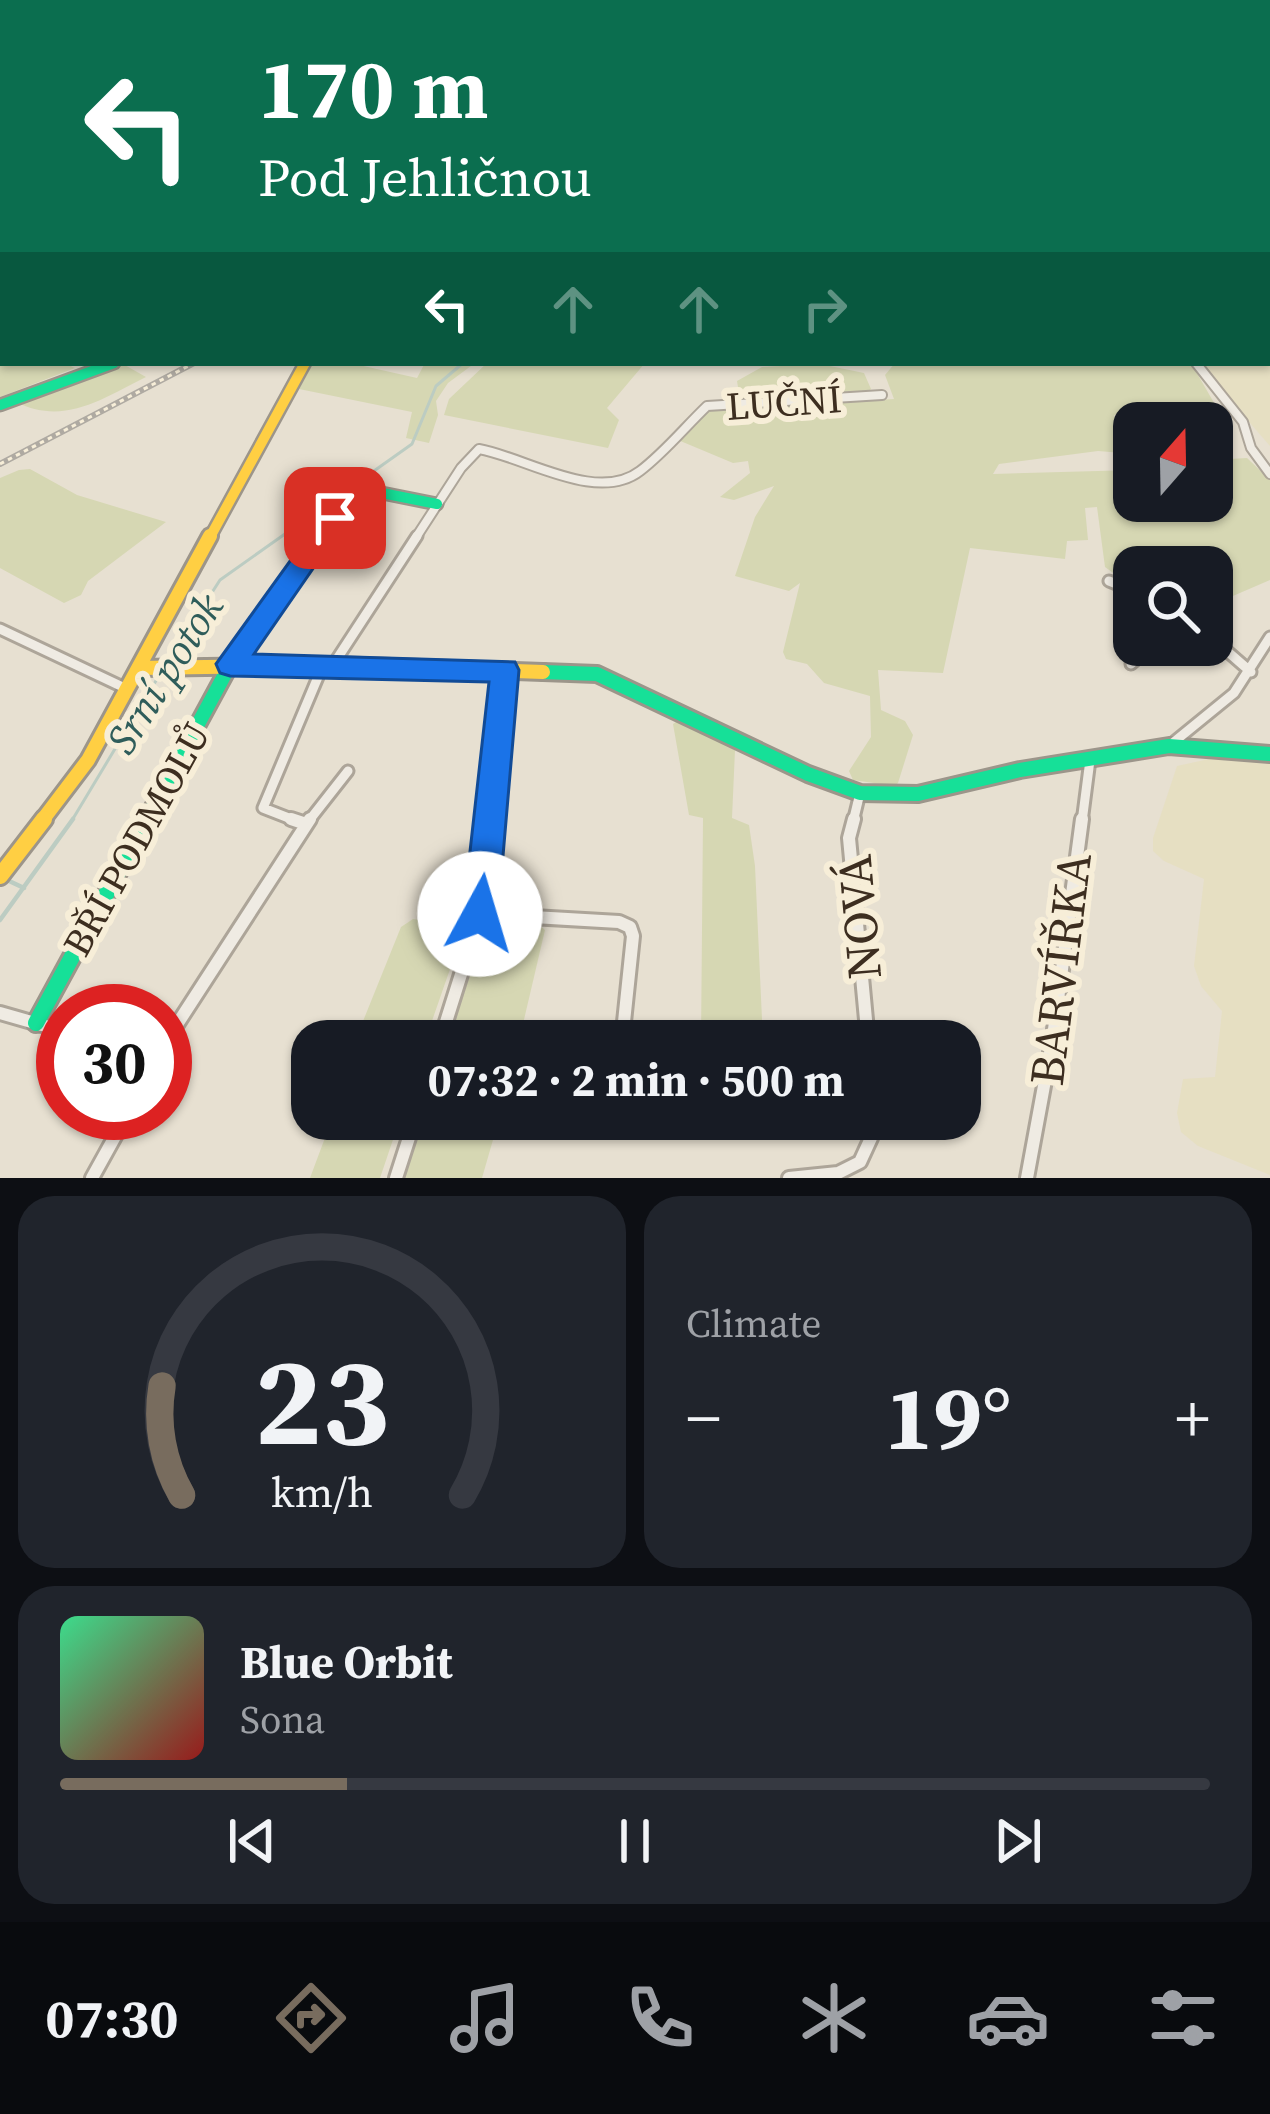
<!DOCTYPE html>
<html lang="en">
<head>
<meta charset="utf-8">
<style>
	:root { --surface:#171b24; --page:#20242c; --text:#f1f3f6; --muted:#9ea1a6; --line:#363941; --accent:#786c5e }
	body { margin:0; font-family:"Source Serif 4",serif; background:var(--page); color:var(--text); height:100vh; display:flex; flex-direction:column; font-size:45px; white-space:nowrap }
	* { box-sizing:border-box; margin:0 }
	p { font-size:39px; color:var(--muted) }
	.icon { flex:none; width:66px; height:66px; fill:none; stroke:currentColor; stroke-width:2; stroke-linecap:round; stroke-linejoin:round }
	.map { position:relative; height:1178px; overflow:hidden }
	.sheet { display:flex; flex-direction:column; gap:18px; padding:18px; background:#0d0f14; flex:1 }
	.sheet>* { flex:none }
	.hud { position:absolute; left:0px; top:0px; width:1272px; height:366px; box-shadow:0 3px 9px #0004; background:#0b6e4f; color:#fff; overflow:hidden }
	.needle { width:78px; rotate:20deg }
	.controls { position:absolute; left:1113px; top:402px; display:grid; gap:24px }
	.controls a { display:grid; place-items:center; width:120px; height:120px; border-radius:24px; background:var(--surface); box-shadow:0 3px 9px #0004; font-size:60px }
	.speed { position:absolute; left:36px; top:984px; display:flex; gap:24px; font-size:60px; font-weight:700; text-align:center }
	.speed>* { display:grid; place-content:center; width:156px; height:156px; border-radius:50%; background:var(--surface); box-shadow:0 3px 9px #0004; line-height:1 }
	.speed .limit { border:18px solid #d22; background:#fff; color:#111 }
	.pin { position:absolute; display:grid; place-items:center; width:102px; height:102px; color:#fff; margin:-51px; border-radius:24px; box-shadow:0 6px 18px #0006 }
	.me { position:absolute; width:132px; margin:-66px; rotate:6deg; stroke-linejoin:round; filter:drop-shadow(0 0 9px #0008) }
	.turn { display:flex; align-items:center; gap:42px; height:252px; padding:0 60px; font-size:54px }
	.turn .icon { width:156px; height:156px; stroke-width:2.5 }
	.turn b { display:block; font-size:84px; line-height:102px }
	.lanes { display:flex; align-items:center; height:114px; padding:0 60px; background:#0003; justify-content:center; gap:60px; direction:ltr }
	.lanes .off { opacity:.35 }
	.big { font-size:90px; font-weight:700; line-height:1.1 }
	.sheet .widget { flex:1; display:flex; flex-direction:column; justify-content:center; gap:18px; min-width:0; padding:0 42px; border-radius:36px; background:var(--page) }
	.sheet .dial { align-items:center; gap:0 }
	.dial svg { height:312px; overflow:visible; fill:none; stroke:var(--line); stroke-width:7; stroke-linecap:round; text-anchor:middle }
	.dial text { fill:var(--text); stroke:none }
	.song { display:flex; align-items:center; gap:36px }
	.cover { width:144px; height:144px; border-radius:18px; background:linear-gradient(135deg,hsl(150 70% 55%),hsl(0 70% 35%)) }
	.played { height:12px; border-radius:6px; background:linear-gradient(90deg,var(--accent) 25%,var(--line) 25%) }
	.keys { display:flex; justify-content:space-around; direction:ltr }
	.heat { display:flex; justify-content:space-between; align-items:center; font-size:66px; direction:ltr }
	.sheet .tiles { flex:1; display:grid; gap:18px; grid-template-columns:1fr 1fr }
	.widget:last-child { grid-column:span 2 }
	.trip { position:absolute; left:291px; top:1020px; width:690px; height:120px; border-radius:36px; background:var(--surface); box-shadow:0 3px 9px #0004; font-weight:700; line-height:120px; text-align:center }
	.dock { display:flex; height:192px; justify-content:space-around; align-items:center; background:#090b0e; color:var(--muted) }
	.dock .icon { width:84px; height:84px }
	.dock .current { color:var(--accent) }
	.dock b { font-size:54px; color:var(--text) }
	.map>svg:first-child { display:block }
</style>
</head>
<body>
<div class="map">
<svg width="1270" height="1178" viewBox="0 0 1270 1178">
	<rect width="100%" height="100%" fill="#e7e0d1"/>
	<path fill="#e6dfc2" d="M1270 331V446L1199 364 1269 363Z
		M1209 759 1270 763V1175L1198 1146 1181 1132 1177 1113 1183 1079 1215 1077 1222 1011 1201 986 1194 966 1204 879 1164 861 1153 851V838L1177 766Z"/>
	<path fill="#d6d7b3" d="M336 0H883L871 3Z
		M0 352 3 363H64L75 368 0 397Z
		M313 363H350L417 378 425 363H475L448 383 436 401 438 415 429 443 406 438 412 412 299 389Z
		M487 363H645L607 408 619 420 608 448 444 415 449 399Z
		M895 363H1191L1217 408 1114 415 1123 441 1128 442 1122 453 1098 451 999 464 993 474 1134 470V501H1212V460L1247 458 1270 480V580L1212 605V567H1134V588L1105 567 1097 507 1085 508 1088 540 1067 541 1065 559 970 548 943 673 878 670 881 710 905 721 913 735 898 783 895 786 853 780 849 771 871 737 870 696 824 683 807 664 786 659 783 652 800 583 789 591 735 576 755 517 774 486 734 500 720 497 750 473 748 461 733 463 678 440 706 410 894 399 885 375Z
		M123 364 146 377C102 399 64 426 16 402Z
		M820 364 864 373 871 389 865 394 740 399 737 381 762 367Z
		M19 470 30 469 77 495 166 522 88 581 81 595 64 603 0 568V478Z
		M679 720 735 750 732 818 749 825 755 866 763 1041H701L703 818 689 815 673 724Z
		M413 919 465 926 425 1041H355L401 927Z
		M490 921 537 923 545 930 519 1041H446Z
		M332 1119H400L380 1178H310Z
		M422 1119H499L482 1178H405Z"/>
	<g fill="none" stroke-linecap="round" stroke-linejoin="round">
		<path stroke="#bcccc2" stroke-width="3" d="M1164 0H1171
			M1178 0 1187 3
			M1196 0 1202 3
			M1207 0 1226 2 1222 0
			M107 3 115 0
			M238 3 249 0
			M1109 3 1114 0
			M168 661 220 580 412 444 436 386 463 363
			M71 822 160 674"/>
		<path stroke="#bcccc2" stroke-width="4.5" d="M7 880 24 888
			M0 920 73 819"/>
		<g stroke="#ada599" stroke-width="12">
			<path id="street-far2" d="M1196 363 1243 422 1251 448 1270 474
				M415 539 461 468 479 449C525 457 597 504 640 471 664 453 685 427 707 406L882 395"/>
		</g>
		<g stroke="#ada599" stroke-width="15">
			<path id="street-far1" d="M1109 581 1134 591
				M0 629 127 689
				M1212 638 1251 672
				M1131 664 1153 645
				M333 665 417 536
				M1169 746 1234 693 1270 637
				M299 822 263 808 318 677V666
				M308 822 348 771
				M490 822 505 671
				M853 822 860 793
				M1082 822 1090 760"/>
		</g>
		<g stroke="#ada599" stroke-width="18">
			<path id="street" d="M291 819 306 824
				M490 819 480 914 619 922 630 927 633 936 622 1041
				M854 819 849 838 868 1041
				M0 1013 63 1031
				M440 1041 480 914
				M165 1043 310 819
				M92 1178 128 1113
				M396 1178 415 1119
				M789 1178 838 1173 860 1162 871 1138 872 1119
				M1027 1178 1053 1037 1082 819"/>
		</g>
		<g stroke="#9c958a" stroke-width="9">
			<path id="fast-far3" d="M1055 3 1075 0"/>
		</g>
		<g stroke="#9c958a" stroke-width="15">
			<path id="fast-far2" d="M0 405 114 363
				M320 539 357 488 437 504"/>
		</g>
		<g stroke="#9c958a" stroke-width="20">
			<path id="fast-far1" d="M543 672 597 674 808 774 860 793 918 794 1020 770 1169 746 1270 754
				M145 822 230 665 322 536"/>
		</g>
		<g stroke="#9c958a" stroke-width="22">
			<path id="fast" d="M36 1023 147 819"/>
		</g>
		<g stroke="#9c958a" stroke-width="15">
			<path id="slow-far2" d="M209 539 305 363"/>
		</g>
		<g stroke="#9c958a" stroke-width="20">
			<path id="slow-far1" d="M139 668 333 665 543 672
				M41 822 88 760 210 536"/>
		</g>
		<g stroke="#9c958a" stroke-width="22">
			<path id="slow" d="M0 876 44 819"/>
		</g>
		<use href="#street-far2" stroke="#efebe3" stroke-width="8"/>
		<use href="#street-far1" stroke="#efebe3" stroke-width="9"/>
		<use href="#street" stroke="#efebe3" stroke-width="12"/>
		<use href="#fast-far3" stroke="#16e098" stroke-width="6"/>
		<use href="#fast-far2" stroke="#16e098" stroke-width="10"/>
		<use href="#fast-far1" stroke="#16e098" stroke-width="14"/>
		<use href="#fast" stroke="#16e098" stroke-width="16"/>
		<use href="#slow-far2" stroke="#ffcf43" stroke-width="10"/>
		<use href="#slow-far1" stroke="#ffcf43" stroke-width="14"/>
		<use href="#slow" stroke="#ffcf43" stroke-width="16"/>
		<g stroke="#afaaa2" stroke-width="6">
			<path id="rail" d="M877 3 890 0
				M0 464 194 363"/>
		</g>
		<use href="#rail" stroke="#f7eed8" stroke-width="3" stroke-dasharray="4.5" stroke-linecap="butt"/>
	</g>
	<path fill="#1a73e8" stroke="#114b97" stroke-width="3" d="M335 509 348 518 254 654 515 662 519 670 498 914 493 926 480 931 468 926 463 914 489 682 230 676 220 673 216 664 326 511Z"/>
	<g text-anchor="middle" stroke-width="12" stroke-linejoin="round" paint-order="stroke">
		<g font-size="39" fill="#3d2e20" stroke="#f7eed8">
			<text transform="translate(784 402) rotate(-4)" y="14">LUČNÍ</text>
			<text transform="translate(136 839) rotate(-61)" y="14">BŘÍ PODMOLŮ</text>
		</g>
		<g font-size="42" font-style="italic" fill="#2f5d5a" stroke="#f7eed8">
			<text transform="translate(164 673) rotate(-58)" y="15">Srní potok</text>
		</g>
		<g font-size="48" fill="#3d2e20" stroke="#f7eed8">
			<text transform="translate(859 917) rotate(-95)" y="17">NOVÁ</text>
			<text transform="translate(1060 969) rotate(-83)" y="17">BARVÍŘKA</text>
		</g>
	</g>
</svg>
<div class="controls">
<a><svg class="needle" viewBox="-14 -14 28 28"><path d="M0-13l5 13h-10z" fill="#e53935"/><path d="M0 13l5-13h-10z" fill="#9ea1a6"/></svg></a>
<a><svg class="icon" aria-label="search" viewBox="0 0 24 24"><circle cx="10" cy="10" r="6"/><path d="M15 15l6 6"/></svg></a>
</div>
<div class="speed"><div class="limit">30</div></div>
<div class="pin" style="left:335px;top:518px;background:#d93025"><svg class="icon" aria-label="arrive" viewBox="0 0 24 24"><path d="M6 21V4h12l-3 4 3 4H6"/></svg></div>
<svg class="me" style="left:480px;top:914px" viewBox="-20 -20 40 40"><circle r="19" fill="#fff"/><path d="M0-13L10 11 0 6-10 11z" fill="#1a73e8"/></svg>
<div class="trip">07:32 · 2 min · 500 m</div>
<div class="hud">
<div class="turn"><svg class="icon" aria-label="left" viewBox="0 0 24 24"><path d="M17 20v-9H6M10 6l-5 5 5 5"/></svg><div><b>170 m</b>Pod Jehličnou</div></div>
<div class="lanes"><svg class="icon" aria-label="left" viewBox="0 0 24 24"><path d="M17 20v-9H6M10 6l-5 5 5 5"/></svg><svg class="icon off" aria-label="ahead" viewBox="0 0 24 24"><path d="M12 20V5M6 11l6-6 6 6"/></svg><svg class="icon off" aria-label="ahead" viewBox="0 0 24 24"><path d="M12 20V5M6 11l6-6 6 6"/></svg><svg class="icon off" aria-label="right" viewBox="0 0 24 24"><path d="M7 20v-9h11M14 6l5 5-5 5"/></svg></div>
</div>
</div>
<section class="sheet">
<div class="tiles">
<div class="widget dial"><svg viewBox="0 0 100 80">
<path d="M14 69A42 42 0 1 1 86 69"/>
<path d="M14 69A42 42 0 0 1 9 41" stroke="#786c5e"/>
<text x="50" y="56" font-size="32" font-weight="700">23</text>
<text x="50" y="72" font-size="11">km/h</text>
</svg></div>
<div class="widget"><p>Climate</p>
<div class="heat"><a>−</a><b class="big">19°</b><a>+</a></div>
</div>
<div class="widget">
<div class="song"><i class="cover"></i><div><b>Blue Orbit</b><p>Sona</p></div></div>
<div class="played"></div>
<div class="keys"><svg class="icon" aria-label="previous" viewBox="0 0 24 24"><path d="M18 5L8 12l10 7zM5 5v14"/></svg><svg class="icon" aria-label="pause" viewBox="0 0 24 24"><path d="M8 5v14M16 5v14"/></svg><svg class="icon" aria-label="next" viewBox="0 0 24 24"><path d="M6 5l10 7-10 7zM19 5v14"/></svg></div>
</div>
</div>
</section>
<nav class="dock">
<b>07:30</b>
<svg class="icon current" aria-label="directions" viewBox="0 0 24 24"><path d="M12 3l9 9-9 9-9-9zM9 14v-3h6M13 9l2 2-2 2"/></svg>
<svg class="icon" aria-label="music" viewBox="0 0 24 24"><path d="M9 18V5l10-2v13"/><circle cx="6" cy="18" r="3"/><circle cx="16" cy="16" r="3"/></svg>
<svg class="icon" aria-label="phone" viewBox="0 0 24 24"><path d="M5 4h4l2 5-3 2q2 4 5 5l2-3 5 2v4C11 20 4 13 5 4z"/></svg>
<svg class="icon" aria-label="climate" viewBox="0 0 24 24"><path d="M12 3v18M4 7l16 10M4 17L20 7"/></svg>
<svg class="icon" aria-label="car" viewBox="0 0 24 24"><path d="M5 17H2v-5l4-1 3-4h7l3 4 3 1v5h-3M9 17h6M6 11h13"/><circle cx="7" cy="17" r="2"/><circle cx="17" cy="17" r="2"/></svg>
<svg class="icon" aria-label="filters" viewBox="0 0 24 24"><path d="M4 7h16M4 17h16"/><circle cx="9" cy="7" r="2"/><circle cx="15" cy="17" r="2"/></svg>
</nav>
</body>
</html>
